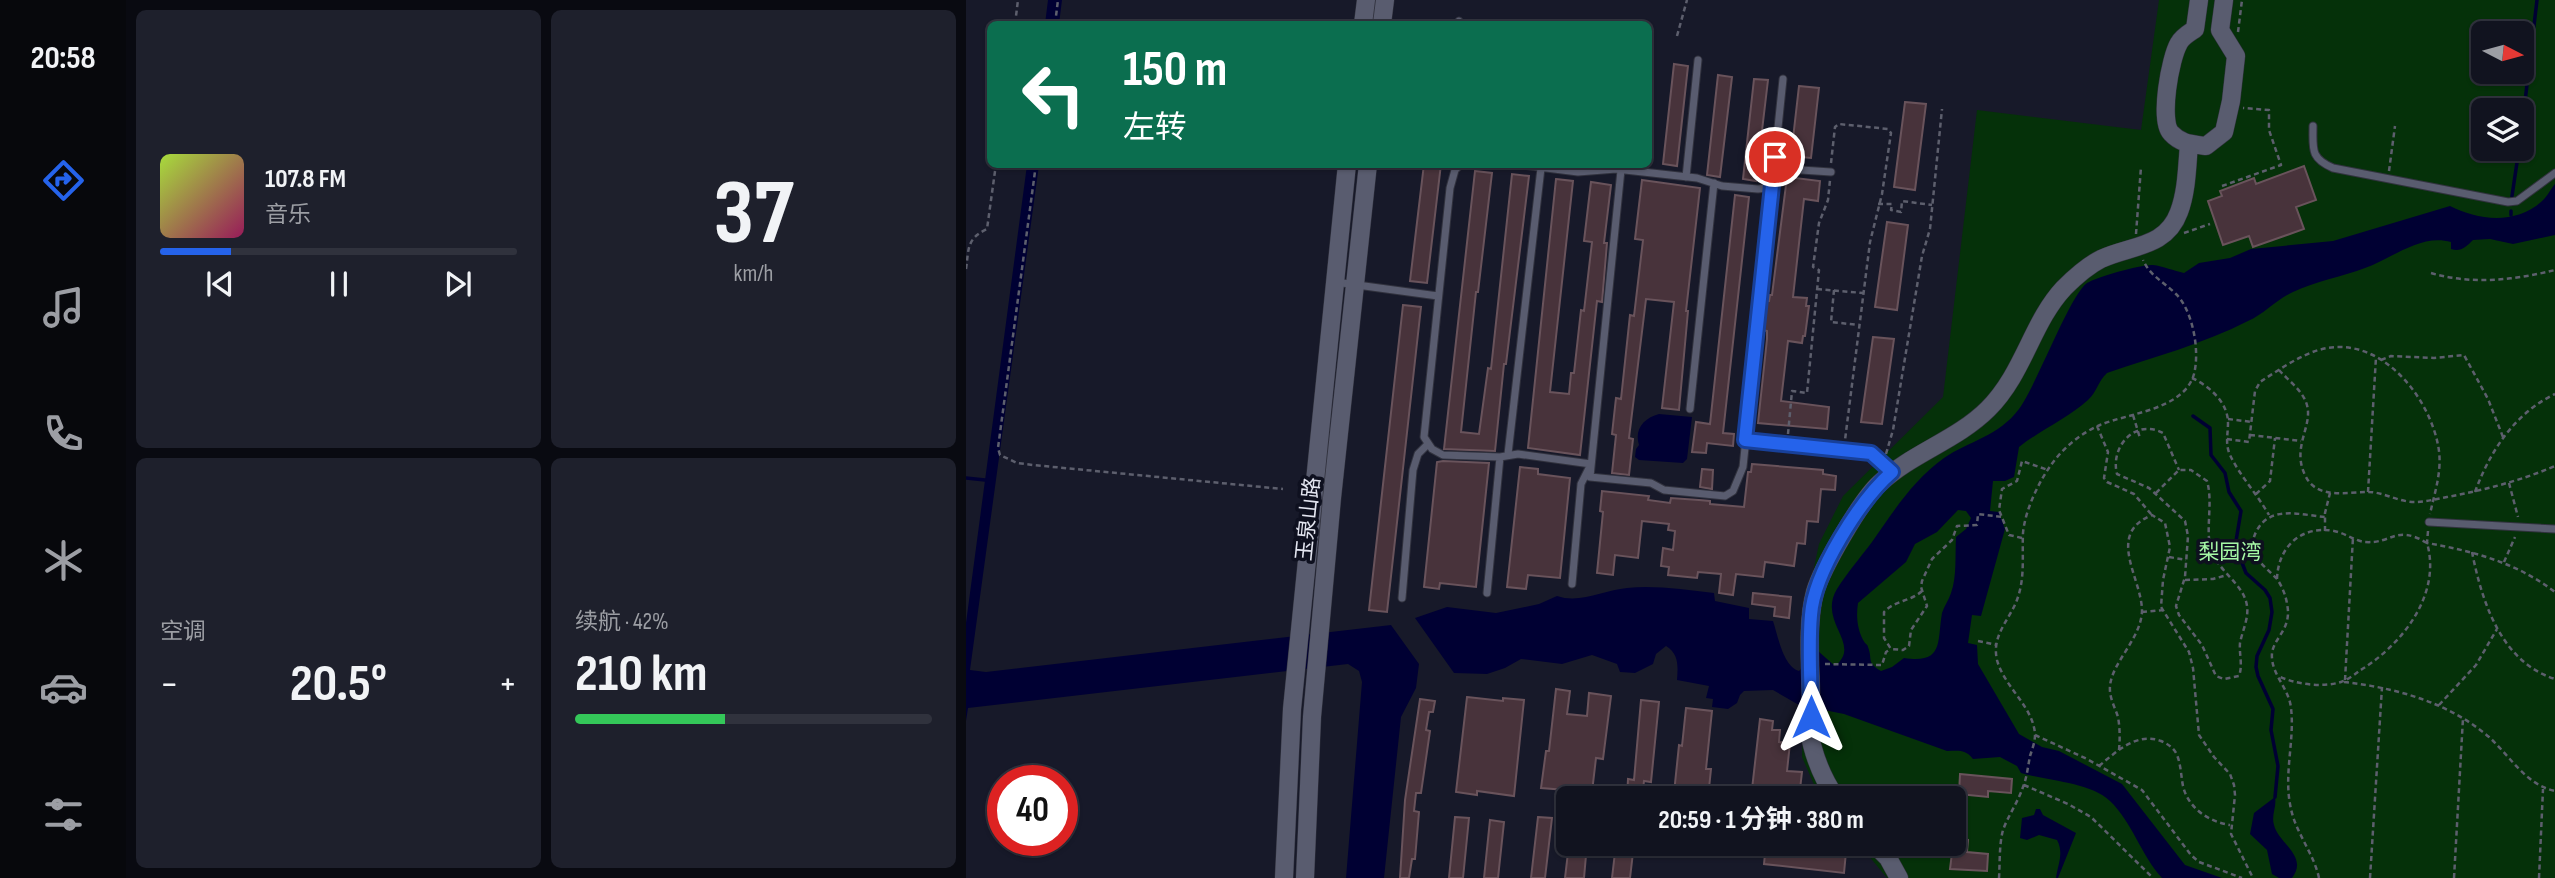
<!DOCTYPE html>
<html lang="zh">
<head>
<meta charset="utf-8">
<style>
	:root { --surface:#11131f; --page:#1e202c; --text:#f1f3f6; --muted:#9c9ea4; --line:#30323d; --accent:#2563eb }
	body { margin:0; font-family:"Sofia Sans Condensed","Noto Sans SC",sans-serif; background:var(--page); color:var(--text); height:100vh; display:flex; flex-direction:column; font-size:26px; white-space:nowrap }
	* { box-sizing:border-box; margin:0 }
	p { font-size:23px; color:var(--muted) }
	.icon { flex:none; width:38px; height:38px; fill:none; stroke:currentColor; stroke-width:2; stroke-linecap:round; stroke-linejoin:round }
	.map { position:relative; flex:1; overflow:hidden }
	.drawer { display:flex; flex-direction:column; gap:10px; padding:10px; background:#090a11; width:840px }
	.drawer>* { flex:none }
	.guide { position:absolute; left:21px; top:21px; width:665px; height:147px; border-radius:10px; box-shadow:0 2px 5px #0004,0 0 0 2px var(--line); background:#0b6e4f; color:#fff; overflow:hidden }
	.needle { width:46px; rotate:96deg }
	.buttons { position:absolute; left:1505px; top:21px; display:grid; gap:14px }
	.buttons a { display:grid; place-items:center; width:63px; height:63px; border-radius:10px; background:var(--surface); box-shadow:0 2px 5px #0004,0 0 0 2px var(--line); font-size:35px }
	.speed { position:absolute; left:21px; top:765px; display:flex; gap:14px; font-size:35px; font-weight:700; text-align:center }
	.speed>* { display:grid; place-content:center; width:91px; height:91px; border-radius:50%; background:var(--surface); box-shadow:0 2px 5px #0004,0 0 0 2px var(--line); line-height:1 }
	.speed .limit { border:10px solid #d22; background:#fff; color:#111 }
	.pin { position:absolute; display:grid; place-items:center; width:60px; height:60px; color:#fff; margin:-30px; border:4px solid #fff; border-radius:50%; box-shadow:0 2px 7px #0007 }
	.me { position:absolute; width:77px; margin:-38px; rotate:0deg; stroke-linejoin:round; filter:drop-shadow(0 0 5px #0008) }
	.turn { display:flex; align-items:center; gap:24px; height:147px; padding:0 21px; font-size:32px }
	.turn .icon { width:91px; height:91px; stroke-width:2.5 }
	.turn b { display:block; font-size:49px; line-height:60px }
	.big { font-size:52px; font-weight:700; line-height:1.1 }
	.drawer .tile { flex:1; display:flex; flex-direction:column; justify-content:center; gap:10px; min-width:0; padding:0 24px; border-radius:10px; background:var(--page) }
	.drawer .dial { align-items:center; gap:0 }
	.dial b { font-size:91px; line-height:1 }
	.song { display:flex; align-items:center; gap:21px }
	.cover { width:84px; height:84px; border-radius:10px; background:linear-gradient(135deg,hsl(80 70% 55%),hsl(330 70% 35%)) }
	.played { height:7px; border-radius:4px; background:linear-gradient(90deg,var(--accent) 20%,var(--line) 20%) }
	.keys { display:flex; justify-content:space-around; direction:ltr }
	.heat { display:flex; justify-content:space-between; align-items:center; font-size:38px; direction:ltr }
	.charge { height:10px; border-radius:5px; background:linear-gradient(90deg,#34c759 42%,var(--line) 0) }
	.drawer .tiles { flex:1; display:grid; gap:10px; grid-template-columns:repeat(2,1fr) }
	.trip { position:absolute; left:590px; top:786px; width:410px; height:70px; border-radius:10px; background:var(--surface); box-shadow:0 2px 5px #0004,0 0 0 2px var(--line); font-weight:700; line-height:70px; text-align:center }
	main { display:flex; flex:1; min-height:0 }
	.tabs { display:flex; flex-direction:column; width:126px; justify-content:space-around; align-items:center; background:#07080c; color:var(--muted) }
	.tabs .icon { width:49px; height:49px }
	.tabs .current { color:var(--accent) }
	.tabs b { font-size:32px; color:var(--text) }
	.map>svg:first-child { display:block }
</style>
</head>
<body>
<main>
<nav class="tabs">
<b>20:58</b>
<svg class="icon current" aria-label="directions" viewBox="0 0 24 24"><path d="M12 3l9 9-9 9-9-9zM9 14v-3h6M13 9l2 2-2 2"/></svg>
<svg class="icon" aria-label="music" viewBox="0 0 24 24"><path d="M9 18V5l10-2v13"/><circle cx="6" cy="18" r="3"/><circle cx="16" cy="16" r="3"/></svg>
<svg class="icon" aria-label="phone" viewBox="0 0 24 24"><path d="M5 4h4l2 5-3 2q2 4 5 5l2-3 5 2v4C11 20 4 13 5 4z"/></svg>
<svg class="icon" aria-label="climate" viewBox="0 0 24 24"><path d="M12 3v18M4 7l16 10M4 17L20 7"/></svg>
<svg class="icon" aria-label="car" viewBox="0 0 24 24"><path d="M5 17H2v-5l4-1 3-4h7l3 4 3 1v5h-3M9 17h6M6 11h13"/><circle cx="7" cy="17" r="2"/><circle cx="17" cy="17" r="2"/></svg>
<svg class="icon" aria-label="filters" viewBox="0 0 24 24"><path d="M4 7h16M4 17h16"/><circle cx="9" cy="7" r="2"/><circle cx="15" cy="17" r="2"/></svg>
</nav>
<section class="drawer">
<div class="tiles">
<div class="tile">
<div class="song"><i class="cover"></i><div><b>107.8 FM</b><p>音乐</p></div></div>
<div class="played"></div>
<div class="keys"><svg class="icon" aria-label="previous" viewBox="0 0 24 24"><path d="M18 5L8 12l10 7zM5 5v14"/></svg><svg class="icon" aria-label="pause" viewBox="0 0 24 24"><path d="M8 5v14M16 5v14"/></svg><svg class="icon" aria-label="next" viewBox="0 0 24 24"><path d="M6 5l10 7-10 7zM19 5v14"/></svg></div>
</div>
<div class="tile dial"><b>37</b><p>km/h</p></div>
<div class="tile"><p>空调</p>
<div class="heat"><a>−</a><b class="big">20.5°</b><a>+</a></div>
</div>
<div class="tile"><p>续航 · 42%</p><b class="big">210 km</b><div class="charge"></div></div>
</div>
</section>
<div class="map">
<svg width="1589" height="878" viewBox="0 0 1589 878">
	<rect width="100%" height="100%" fill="#171929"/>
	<path fill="#053109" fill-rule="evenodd" d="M1193 0H1589V878H921L893 844H987V798H855L853 796 836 757 840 605 853 544 877 496 977 397 1011 110 1175 130ZM1517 33H1556V72H1517ZM1517 110H1556V149H1517Z"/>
	<path fill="#003" fill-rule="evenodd" d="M82 0H96L93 24H79Z
		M61 165H73L4 670 20 672 425 625 453 664 450 688 435 717 418 878H380L396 682 393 671 382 664 2 708 0 721V623Z
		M1589 184V235L1547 244 1524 239 1507 240C1500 247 1495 252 1485 249V242C1455 233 1425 259 1399 268 1375 277 1350 281 1327 292 1311 299 1298 314 1282 321 1237 344 1188 357 1141 373 1132 381 1131 392 1122 400 1101 419 1076 429 1053 447L1048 477 1039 481H1027L1024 511 1033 512 1039 529 1015 616 1006 615 1002 643 1011 645 1012 664 1053 734 1076 747 1093 751 1156 784 1219 865 1256 878H1196C1175 855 1166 822 1144 801 1124 782 1081 781 1055 773L1051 766 1034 757 1007 759C999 749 993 751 981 751L878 714 833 705 807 690 778 691 774 695 771 703 762 709 746 707 747 699 740 698 743 686 711 680C712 666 713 654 700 646L690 654 687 664 669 673 654 672 651 664 626 655 596 664 555 659 539 668 521 674 488 673 449 618 481 607 530 613 573 604 591 596C614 604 638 590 661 588 689 585 720 590 748 593L749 601 783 608V619L807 621C812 636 817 666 833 671L852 651 869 666C897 644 851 622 871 589 881 573 894 558 906 542 928 511 946 481 978 458 1003 441 1033 436 1053 409 1071 384 1104 295 1121 283 1131 277 1176 264 1187 265 1197 266 1208 271 1218 273L1233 263 1264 258 1285 249 1367 241 1484 206C1511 220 1549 225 1575 202 1581 197 1584 190 1589 184ZM992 510 1000 511 1005 518 1000 529 990 537C989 554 991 577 985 593 983 600 978 606 976 613 971 642 978 664 938 658L926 667 915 671C900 662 907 660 902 647 902 645 900 644 899 643 891 631 890 616 892 603L940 562 949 544 971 532Z
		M693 414 726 417 721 459 717 463 673 460 669 457 670 449 673 445C668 429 678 418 693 414Z
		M1309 797C1311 807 1305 815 1308 825 1312 843 1343 856 1326 878H1313L1306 874 1301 850 1284 834 1288 813Z
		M1070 809H1074L1077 815 1110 833 1092 878H1090C1092 864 1098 853 1091 840L1073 835 1061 840 1054 838 1056 818 1068 815Z"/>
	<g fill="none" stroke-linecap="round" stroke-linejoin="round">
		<path stroke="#003" stroke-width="3.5" d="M1556 127 1571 0
			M1546 196 1553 149
			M1545 215V211
			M1227 416 1244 428 1245 455 1259 473 1263 492 1275 511 1270 541 1273 555 1280 573 1299 590 1304 598 1306 612 1303 630 1291 656 1290 667 1292 676 1307 709 1305 730 1312 766 1309 797
			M0 478 19 480"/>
	</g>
	<path fill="#48333b" stroke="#69535b" stroke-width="2" d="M708 64 722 66 711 166 697 164Z
		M752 75 766 77 754 177 741 175Z
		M788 79 802 80 790 181 777 179Z
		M833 86 853 88 845 158 825 156Z
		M939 102 960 104 949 190 928 187Z
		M458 164H475L461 283 444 281Z
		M1338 166 1350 200 1330 207 1338 229 1287 247 1283 236 1257 245 1242 201 1256 196 1254 191 1288 178 1290 184Z
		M509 171 526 173 512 292H510L495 432 513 434 522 368 525 369 546 174 563 176 540 364H538L529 451 478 449Z
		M821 177 854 181 852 201 838 199 827 297 841 298 840 306H843L839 336H837L836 343 822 341 815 401 863 407 861 429 792 423 801 339V331L797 330 800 301H803L804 295H806Z
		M590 179 607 181 584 392 603 394 605 373H608L615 310 618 311 626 242 618 241 625 182 645 185 638 243H641L636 302 631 301 614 455 562 448Z
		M676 180 734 188 720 311H722L713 410 696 408 708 302 680 299 663 438 667 439 663 475 646 473 650 435 646 434 650 398 655 399 664 315 668 316 677 240 669 239Z
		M769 195 783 197 757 433 768 434 767 446 741 443 740 453 726 452 730 422 744 424Z
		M921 222 942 225 931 310 909 307Z
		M437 305 455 307 421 612 403 610Z
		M907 337 928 339 916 424 895 422Z
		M477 461 523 463 510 587 474 583 473 589 458 587 471 462Z
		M786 464 857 470V474L870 476 869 490 855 489 852 522 841 521 839 544 831 543 828 566 799 562 797 577 770 574 767 595 753 593 755 574 732 572 731 578 702 575 703 567 695 566 697 548 707 550 709 531 702 530 703 524 676 521 672 558 649 555 647 575 631 573 637 512 634 511 636 491 683 496 682 500 704 503 705 498 733 500 744 501V504L778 507 782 472H785Z
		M554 467 572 469V474L604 478 594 578 562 575 560 589 541 587Z
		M736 469 747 470 746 489 734 487Z
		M787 593 825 597 823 618 808 616 809 607 786 604Z
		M590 689 604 691 601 714 621 716 623 693 645 696 637 759 630 758 626 792 575 788 580 751H583Z
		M501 697 537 701V698L558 700 548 796 511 791V795L490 792Z
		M454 699 469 701 467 712H463L460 730 464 731 455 793H450L448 811 453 812 449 859H446L443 878H434L439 800Z
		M675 700 693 702 685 782 678 781 676 798H661L662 779 668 780Z
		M720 708 746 711 740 769H745L742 798H712V794L708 793 713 745 716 746Z
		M794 719 807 721 806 730H814L813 742 824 743 821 771 836 772 833 798H785Z
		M994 774 1046 779 1045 793 1022 791V797L993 794Z
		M489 817 503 818 497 878H483Z
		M572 817 586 818 579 878H565Z
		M524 820 538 822 532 878H518Z
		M990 839 1002 840 1001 852 1022 854 1021 871 984 869 986 853H989Z
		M603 844H621L618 878H599Z
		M650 844H668L664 878H646Z
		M800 844 825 847V844H860L859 850 880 852 878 873 798 864Z"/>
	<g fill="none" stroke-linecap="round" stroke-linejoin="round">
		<g stroke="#31323e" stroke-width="9">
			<path id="service" d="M492 24 493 21
				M1347 126C1347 149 1344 158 1367 168L1542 202 1551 201 1589 173
				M495 164 489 170 484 188 458 437 466 449 477 455 534 457 552 454 625 464 615 484 606 584
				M548 164 612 172 650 169 731 178 756 186 792 189 800 188 820 169 865 172
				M655 170 624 477 685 483 698 490 759 496 767 491 777 467 817 79
				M720 177 732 60
				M369 282 472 296
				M724 409 748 183
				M780 440 905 453 926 472
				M542 454 575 168
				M1463 522 1589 529
				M521 593 534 457
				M436 598 447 470 452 454 461 445"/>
		</g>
		<g stroke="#31323e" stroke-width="19">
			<path id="tertiary" d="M1233 0 1229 29C1223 33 1216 37 1213 43 1204 58 1193 121 1205 133 1215 144 1226 144 1240 146L1258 132 1265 101 1270 56 1254 30 1258 0
				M397 24 400 0
				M416 24 419 0
				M870 798C859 782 851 764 846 745 842 732 845 716 845 703 845 669 840 625 849 592 856 568 895 500 914 483 946 453 991 440 1022 409 1058 373 1066 322 1098 288 1109 277 1121 266 1135 259 1165 245 1200 248 1213 212 1221 191 1221 166 1223 144
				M908 844 922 858 933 878
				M318 878 326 709 381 164
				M339 878 346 717 366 498 402 164"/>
		</g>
		<path stroke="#5d5f6d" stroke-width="2.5" stroke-dasharray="5 3.5" stroke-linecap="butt" d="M49 24 52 0
			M89 24 92 0
			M1272 32 1276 0
			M711 36 721 0
			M865 163 869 127 873 124 922 129 925 133 916 194 904 242 879 440
			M70 164 32 448 34 455 51 463 67 465 317 489
			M1423 171 1429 126
			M1256 186 1315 165 1303 130V110L1277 108
			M912 204H926L925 210 935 212 936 201 966 205
			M1218 233 1244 224
			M1170 234 1175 167
			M0 269C3 249 0 239 21 229L30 164
			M1465 273C1505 285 1549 280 1589 270
			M851 289 897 293
			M868 290 865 322 893 325
			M1415 360 1425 356 1468 358 1498 355 1522 399 1537 437
			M1313 370C1321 379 1332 387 1338 398 1352 422 1324 444 1339 475 1350 500 1381 492 1402 492 1418 492 1432 502 1449 502 1459 502 1470 499 1481 497 1518 490 1554 481 1589 466
			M1226 378C1243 386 1262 402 1262 423 1262 434 1259 444 1264 455 1274 476 1291 494 1303 515
			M1167 415 1174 438
			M1262 419 1286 422
			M1131 426 1142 452 1138 478 1141 482 1168 494 1185 514
			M822 434 826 391 841 393 853 270 847 267 853 223 862 200 864 180
			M1284 435 1335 441
			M1261 439 1283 442 1289 391 1294 382C1316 368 1344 347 1372 347 1422 346 1463 399 1472 445 1477 469 1469 491 1464 514
			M920 454 927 430 956 256 964 229 976 109
			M1543 483 1552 517
			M1402 492 1410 357
			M1509 492C1524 451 1549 413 1589 394
			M1190 493 1213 470H1225L1241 481C1247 502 1240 525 1244 546 1250 571 1278 583 1281 606 1283 618 1276 632 1274 643 1273 654 1277 665 1273 676L1258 679 1250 676 1236 645 1213 615 1210 606 1219 577 1222 536 1219 521 1183 488 1151 474C1144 447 1169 418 1197 433L1213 470
			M1290 494 1304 481 1309 438
			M1359 531V513L1364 493
			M1462 531 1461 543C1507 551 1551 563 1589 592
			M1056 538 1043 535 1033 510 1036 489 1051 481 1056 461 1082 470
			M1506 552C1516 602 1535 662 1589 679
			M1203 557 1220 560
			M1538 562 1549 537
			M1311 579C1312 547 1335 525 1368 531 1379 533 1389 541 1399 542 1427 544 1429 524 1461 543 1476 595 1435 646 1393 671 1388 675 1381 680 1375 682 1356 688 1329 684 1312 676
			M1219 580 1247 579 1261 575
			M956 591C944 602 929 600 918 612V638L925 649 937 650 943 646 945 630 961 606 955 587 956 581 966 559 986 540 991 526 1011 525 1012 514 1036 517
			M1176 612 1197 610
			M1012 641 1031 645
			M859 664 916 665 920 652 925 649
			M1379 680 1387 537
			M1378 682C1430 688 1482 702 1523 737 1544 756 1560 785 1589 791
			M1473 705 1510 665 1531 629
			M1069 735 1121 759 1176 790 1225 855 1233 862 1276 878
			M1153 750C1154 739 1154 728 1152 717 1149 707 1143 698 1144 686 1146 662 1175 639 1176 611 1176 578 1139 534 1186 515L1199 523 1204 547 1197 580 1195 607 1223 652 1227 668 1233 735 1248 757 1264 774 1268 785 1269 795 1265 834 1287 878
			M1133 766C1151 751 1171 732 1195 741 1202 744 1208 748 1211 755 1215 765 1215 776 1217 786 1222 808 1243 822 1264 825
			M1058 785 1102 804 1125 817 1187 878
			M1033 878C1034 863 1033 845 1037 830 1042 816 1052 802 1057 787 1061 777 1062 766 1064 756 1066 750 1069 742 1069 735 1068 707 1038 687 1031 660 1025 634 1045 619 1052 597 1059 576 1056 555 1057 533 1059 511 1072 483 1085 465 1097 448 1115 433 1134 425 1162 413 1218 410 1228 374 1234 351 1227 311 1210 294 1198 282 1184 276 1177 260
			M1353 878C1348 854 1330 833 1325 809 1317 775 1329 741 1325 708 1323 689 1307 676 1306 658 1304 639 1327 631 1321 604 1320 596 1316 586 1311 579 1298 565 1278 554 1291 530 1305 505 1335 515 1359 517
			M1404 878 1416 687
			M1488 878 1497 718
			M1573 878 1577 789"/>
		<use href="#service" stroke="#595c6f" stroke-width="7"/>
		<use href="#tertiary" stroke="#595c6f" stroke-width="18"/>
	</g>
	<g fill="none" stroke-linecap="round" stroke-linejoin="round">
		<g stroke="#184099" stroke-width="18">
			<path id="route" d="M809 157 779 440 905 453 926 472C894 500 848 572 845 615 842 648 845 683 845 717"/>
		</g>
		<use href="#route" stroke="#2563eb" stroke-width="12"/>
	</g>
	<g text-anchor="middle" stroke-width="7" stroke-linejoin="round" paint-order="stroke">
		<g font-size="21" fill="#e3e5f0" stroke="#0e101f">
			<text transform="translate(342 519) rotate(-84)" y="7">玉泉山路</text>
		</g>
		<g font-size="21" fill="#a5f7a5" stroke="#0e101f">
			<text x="1264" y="559">梨园湾</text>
		</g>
	</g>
</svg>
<div class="buttons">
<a><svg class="needle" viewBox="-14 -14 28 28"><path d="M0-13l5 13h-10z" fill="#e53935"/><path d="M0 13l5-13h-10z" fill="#9c9ea4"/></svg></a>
<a><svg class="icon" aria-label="layers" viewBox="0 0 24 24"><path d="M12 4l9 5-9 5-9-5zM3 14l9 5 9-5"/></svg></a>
</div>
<div class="speed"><div class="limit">40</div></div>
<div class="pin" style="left:809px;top:157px;background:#d93025"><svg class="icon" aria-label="arrive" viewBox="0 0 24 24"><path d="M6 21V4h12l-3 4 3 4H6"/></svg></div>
<svg class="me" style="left:845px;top:717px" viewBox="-20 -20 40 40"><path d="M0-17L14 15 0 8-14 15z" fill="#2563eb" stroke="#fff" stroke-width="4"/></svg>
<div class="trip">20:59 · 1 分钟 · 380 m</div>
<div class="guide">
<div class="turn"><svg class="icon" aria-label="left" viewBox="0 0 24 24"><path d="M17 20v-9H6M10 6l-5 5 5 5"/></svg><div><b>150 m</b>左转</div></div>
</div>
</div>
</main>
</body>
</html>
